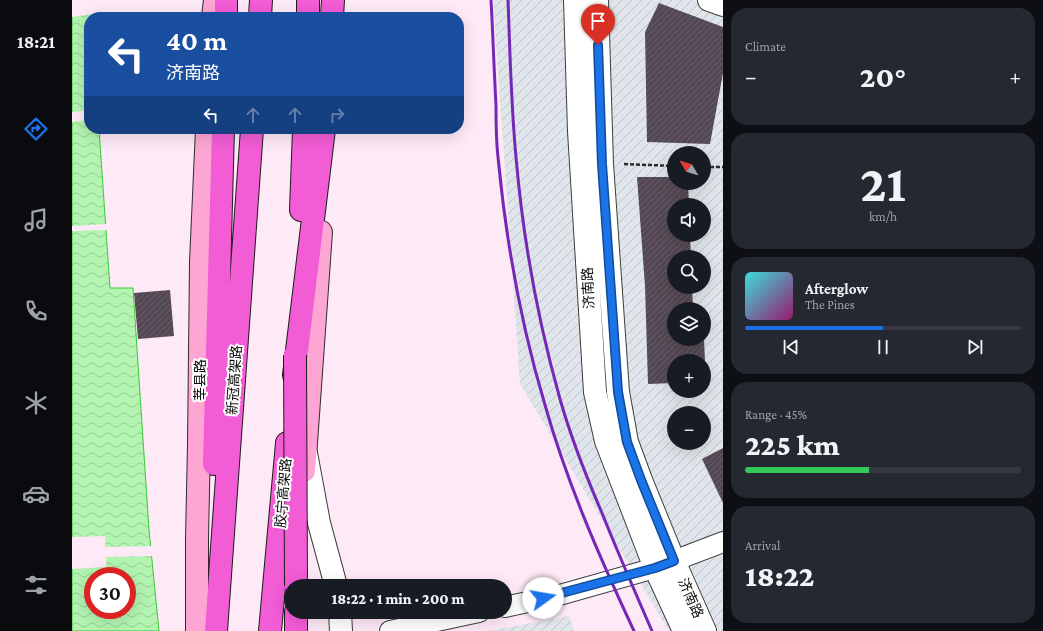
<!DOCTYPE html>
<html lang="en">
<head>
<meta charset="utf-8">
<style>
	:root { --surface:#171b24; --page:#242831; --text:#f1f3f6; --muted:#9ea1a6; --line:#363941; --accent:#1a73e8 }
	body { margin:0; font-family:"Crimson Pro","Noto Sans SC",serif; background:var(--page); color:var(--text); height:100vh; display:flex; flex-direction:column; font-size:15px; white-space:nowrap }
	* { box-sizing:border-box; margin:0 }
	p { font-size:13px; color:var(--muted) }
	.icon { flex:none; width:22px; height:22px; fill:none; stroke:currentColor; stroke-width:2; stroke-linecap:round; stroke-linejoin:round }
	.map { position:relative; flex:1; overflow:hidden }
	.side { display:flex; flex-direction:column; gap:8px; padding:8px; background:#0d0f14; width:320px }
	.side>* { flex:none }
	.top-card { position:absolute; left:12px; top:12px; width:380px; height:122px; border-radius:16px; box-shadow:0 4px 16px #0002; background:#1a4fa0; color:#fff; overflow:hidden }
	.needle { width:26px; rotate:308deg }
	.tools { position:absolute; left:595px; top:146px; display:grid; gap:8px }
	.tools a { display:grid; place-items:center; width:44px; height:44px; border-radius:50%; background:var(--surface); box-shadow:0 4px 16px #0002; font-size:20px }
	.speed { position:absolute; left:12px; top:567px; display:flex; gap:8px; font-size:20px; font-weight:700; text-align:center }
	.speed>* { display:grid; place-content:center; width:52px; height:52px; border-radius:50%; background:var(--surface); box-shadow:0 4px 16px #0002; line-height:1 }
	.speed .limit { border:6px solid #d22; background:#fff; color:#111 }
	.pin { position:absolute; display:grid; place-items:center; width:34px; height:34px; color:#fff; margin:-41px -17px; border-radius:50% 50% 50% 0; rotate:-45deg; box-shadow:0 0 4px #0007 }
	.pin .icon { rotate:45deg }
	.me { position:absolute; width:44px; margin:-22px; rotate:77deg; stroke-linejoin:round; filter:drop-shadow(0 0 3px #0008) }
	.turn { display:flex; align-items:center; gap:14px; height:84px; padding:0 16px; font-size:18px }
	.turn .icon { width:52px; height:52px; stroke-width:2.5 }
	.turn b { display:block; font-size:28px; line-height:34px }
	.lanes { display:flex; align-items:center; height:38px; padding:0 16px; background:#0003; justify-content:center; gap:20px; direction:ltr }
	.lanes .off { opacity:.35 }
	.big { font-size:30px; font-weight:800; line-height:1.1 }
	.side .widget { flex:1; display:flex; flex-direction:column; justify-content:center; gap:6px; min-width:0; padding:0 14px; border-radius:16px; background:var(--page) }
	.side .dial { align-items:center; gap:0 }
	.dial b { font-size:52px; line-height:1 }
	.song { display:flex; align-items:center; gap:12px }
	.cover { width:48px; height:48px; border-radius:6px; background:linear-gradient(135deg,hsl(180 70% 55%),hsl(320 70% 35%)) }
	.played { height:4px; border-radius:2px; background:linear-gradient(90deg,var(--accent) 50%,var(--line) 50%) }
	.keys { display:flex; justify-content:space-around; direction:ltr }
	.heat { display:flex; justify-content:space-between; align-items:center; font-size:22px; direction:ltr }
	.charge { height:6px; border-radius:3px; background:linear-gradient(90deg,#34c759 45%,var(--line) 0) }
	.trip { position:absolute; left:212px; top:579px; width:228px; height:40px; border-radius:20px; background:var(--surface); box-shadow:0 4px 16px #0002; font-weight:800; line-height:40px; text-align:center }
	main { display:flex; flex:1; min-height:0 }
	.tabs { display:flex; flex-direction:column; width:72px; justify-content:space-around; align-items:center; background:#090b0e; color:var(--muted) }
	.tabs .icon { width:28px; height:28px }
	.tabs .current { color:var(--accent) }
	.tabs b { font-size:18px; color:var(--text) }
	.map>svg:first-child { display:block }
</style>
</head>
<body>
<main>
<nav class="tabs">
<b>18:21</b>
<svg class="icon current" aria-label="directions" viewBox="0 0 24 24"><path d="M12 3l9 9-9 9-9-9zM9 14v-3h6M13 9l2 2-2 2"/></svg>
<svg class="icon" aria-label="music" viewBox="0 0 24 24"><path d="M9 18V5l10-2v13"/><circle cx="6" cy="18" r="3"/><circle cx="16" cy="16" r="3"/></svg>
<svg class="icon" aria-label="phone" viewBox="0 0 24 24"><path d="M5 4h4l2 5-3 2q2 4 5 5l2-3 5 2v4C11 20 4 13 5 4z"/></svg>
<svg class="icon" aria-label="climate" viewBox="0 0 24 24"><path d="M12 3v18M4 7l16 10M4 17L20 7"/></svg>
<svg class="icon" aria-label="car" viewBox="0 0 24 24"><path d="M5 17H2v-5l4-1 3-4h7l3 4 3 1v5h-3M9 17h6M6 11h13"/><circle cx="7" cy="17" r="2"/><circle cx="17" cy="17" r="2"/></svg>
<svg class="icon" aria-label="filters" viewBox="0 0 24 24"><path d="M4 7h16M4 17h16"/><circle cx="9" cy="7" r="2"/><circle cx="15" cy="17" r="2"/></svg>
</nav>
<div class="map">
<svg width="651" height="631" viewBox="0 0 651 631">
	<defs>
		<pattern id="industrial-furrows" width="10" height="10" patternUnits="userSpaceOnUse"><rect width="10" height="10" fill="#dfe5ea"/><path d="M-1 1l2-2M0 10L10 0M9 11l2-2" fill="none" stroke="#bec3c7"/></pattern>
		<pattern id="water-waves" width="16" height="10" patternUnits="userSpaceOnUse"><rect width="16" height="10" fill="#b2f4b0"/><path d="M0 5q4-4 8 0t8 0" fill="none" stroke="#98d096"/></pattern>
		<pattern id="building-hatch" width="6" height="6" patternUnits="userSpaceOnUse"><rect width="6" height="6" fill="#534853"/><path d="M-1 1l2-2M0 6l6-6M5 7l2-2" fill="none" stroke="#675e67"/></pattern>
	</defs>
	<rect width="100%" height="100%" fill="#fee9f6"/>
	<path fill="url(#industrial-furrows)" fill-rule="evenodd" d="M421 0H651V631H597L448 384ZM602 153H632V183H602ZM602 205H632V235H602ZM602 257H632V287H602ZM602 309H632V339H602ZM602 361H632V391H602ZM602 413H632V443H602Z
		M497 616 502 631H416Z"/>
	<path fill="url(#water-waves)" stroke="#3bc839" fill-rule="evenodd" d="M0 0H18L20 17H17V129H27L38 288H61L77 530 87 631H0ZM21 576H55V610H21Z"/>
	<path fill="#fee9f6" d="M0 0H20L21 14 0 17Z
		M17 110V120L0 122V112Z
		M35 224 36 230 0 231V226Z
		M33 536V547L81 546 82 556 34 557V567L0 569V537Z"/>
	<path fill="url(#building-hatch)" d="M587 3 651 27V73L638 144 575 142 573 32Z
		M565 177H602V183H616L617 205H602V235H618L619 257H602V287H620L621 309H602V339H632L634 383H632V361H602V383L576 384 573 286Z
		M98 290 102 336 66 339 62 293Z
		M651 448V503L630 459Z"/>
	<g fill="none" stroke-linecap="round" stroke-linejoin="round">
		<g stroke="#3e3e3e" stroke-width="22">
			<path id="minor" d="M433 607 484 596 583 568 651 542
				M318 631 407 612"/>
		</g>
		<g stroke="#3e3e3e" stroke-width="24">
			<path id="tertiary" d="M503 0 507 131 523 392 534 441 583 568 612 631
				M525 0 530 164 546 392 555 442 569 480 602 561 633 631
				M637 0 651 5
				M234 453 247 523 264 586
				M268 612 269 631"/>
		</g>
		<g stroke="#2d2d2d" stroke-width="24">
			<path id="secondary" d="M141 17 143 0
				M232 471 249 232
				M125 631V538L127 445 129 262 135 129"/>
		</g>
		<g stroke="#1c1c1c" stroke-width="24">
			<path id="trunk" d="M154 17V0
				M188 17 189 0
				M236 17V0
				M260 17 261 0
				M229 210 232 129
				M222 375 252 129
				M142 464 151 129
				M224 612V631
				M144 631 180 129
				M198 631 215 443"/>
		</g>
		<path stroke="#2d2d2d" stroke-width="2.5" stroke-dasharray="4 2" stroke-linecap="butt" d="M552 164 602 166
			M632 167H651"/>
		<use href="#minor" stroke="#fff" stroke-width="20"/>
		<use href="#tertiary" stroke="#fff" stroke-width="22"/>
		<use href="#secondary" stroke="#fda6d3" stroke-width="22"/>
		<use href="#trunk" stroke="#f25cd5" stroke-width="22"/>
		<path stroke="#7528b6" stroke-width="3" d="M419 0C421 35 422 70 424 105 424 122 424 140 426 157 434 241 449 325 473 405 495 483 528 558 562 631
			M436 0C438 52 439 105 444 157 451 239 466 321 488 399 499 438 514 476 530 513 546 553 563 592 580 631"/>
		<g stroke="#1c1c1c" stroke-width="24" stroke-linecap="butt">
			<path id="trunk-bridge" d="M223 355 224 586"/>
		</g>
		<use href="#trunk-bridge" stroke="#f25cd5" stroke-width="22"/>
	</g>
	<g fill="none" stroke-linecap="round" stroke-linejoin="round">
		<g stroke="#114b97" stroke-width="10">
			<path id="route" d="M471 598 583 568 602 561 569 480 555 442 546 392 530 164 526 45"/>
		</g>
		<use href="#route" stroke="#1a73e8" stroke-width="7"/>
	</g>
	<g text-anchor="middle" stroke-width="4" stroke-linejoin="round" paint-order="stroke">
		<g font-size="14" fill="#0b0b0b" stroke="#fff">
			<text transform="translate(516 288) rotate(-93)" y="5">济南路</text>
			<text transform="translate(128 380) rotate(-90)" y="5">莘县路</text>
			<text transform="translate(162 380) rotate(-86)" y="5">新冠高架路</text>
			<text transform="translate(211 493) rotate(-85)" y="5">胶宁高架路</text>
			<text transform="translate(619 598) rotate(66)" y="5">济南路</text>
		</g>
	</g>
</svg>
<div class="tools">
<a><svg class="needle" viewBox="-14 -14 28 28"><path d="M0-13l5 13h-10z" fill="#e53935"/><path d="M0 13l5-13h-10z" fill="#9ea1a6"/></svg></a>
<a><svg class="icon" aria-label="sound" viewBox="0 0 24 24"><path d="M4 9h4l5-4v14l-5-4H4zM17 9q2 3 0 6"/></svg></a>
<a><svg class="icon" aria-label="search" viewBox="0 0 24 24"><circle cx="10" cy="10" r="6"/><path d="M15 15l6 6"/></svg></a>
<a><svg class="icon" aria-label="layers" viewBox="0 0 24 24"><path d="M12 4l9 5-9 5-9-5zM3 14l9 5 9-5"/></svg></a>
<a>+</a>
<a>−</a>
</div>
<div class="speed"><div class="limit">30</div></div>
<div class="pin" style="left:526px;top:45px;background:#d93025"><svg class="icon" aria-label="arrive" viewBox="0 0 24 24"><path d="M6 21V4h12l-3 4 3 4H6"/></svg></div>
<svg class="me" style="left:471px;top:598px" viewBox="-20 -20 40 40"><circle r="19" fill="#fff"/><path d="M0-13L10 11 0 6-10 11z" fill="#1a73e8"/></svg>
<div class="trip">18:22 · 1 min · 200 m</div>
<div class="top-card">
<div class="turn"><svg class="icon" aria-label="left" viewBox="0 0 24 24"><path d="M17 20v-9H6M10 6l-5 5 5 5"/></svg><div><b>40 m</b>济南路</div></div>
<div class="lanes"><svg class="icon" aria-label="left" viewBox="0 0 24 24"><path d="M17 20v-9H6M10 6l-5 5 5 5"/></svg><svg class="icon off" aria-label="ahead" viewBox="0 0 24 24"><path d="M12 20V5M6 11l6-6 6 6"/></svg><svg class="icon off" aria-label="ahead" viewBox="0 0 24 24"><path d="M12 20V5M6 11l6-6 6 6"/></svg><svg class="icon off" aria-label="right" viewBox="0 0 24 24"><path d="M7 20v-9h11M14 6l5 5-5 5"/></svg></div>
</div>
</div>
<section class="side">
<div class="widget"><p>Climate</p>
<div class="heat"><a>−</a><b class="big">20°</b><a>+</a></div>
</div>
<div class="widget dial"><b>21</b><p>km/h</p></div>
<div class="widget">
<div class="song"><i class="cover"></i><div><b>Afterglow</b><p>The Pines</p></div></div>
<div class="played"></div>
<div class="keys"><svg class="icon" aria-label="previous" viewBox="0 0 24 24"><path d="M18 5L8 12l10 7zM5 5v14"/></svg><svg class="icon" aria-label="pause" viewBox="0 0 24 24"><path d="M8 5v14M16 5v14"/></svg><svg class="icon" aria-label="next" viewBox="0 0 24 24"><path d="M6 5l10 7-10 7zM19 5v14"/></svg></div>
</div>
<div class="widget"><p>Range · 45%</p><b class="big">225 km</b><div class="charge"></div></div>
<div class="widget"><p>Arrival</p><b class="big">18:22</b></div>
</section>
</main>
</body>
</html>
